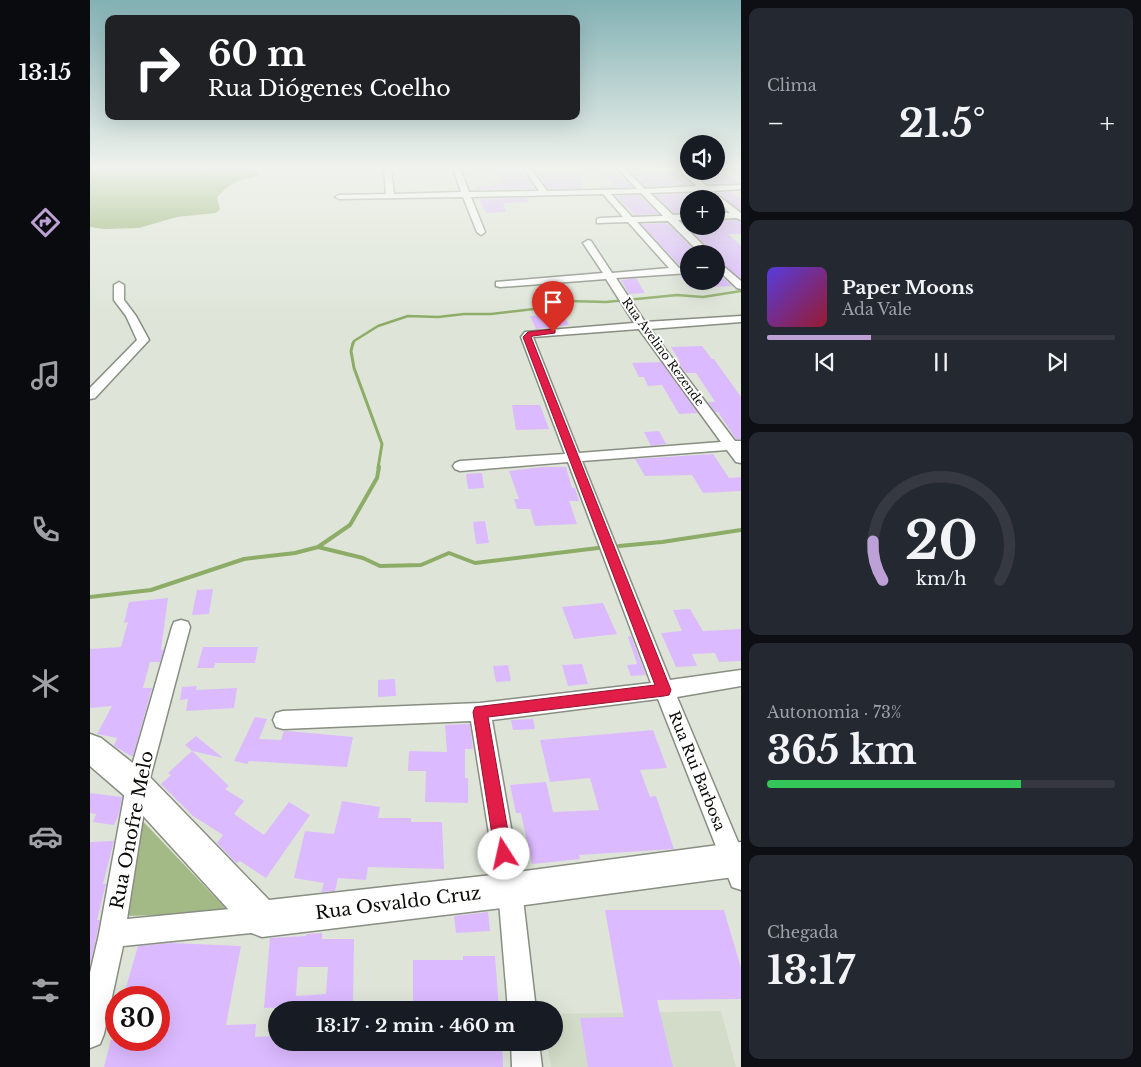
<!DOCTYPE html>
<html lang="pt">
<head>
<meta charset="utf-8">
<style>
	:root { --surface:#171b24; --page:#242831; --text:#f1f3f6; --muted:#9ea1a6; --line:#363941; --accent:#bca0d6 }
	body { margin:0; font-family:"Libre Baskerville",serif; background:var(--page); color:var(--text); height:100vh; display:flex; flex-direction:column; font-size:19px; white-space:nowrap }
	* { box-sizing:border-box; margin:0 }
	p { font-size:16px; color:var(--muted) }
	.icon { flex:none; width:28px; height:28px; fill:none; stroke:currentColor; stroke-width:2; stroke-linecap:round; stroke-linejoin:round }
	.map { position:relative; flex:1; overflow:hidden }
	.sheet { display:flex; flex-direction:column; gap:8px; padding:8px; background:#0d0f14; width:400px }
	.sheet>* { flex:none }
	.top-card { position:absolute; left:15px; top:15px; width:475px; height:105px; border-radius:10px; box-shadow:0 5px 20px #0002; background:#202124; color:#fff; overflow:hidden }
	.buttons { position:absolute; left:590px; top:135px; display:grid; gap:10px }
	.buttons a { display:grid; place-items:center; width:45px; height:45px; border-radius:50%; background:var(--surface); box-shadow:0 5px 20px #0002; font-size:25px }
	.speed { position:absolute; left:15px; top:986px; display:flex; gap:10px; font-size:25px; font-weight:700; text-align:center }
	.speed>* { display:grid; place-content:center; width:65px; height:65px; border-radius:50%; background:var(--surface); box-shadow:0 5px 20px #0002; line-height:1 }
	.speed .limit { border:8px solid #d22; background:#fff; color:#111 }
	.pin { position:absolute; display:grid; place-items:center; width:42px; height:42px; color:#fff; margin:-51px -21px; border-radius:50% 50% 50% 0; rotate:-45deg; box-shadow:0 0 5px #0007 }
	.pin .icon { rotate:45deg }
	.me { position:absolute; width:55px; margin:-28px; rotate:350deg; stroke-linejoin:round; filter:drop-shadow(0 0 4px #0008) }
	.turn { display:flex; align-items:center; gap:18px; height:105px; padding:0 20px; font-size:22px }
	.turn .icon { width:65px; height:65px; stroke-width:2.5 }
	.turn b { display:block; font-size:35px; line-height:42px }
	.big { font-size:38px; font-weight:700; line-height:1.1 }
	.sheet .card { flex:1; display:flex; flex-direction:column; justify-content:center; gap:8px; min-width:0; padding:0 18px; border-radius:10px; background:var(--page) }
	.sheet .dial { align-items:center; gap:0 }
	.dial svg { height:130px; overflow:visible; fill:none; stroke:var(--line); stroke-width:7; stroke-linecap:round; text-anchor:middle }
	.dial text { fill:var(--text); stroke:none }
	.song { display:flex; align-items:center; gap:15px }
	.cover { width:60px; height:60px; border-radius:8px; background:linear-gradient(135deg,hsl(250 70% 55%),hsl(350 70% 35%)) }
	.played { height:5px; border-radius:2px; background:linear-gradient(90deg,var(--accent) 30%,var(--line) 30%) }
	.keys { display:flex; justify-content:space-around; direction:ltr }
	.heat { display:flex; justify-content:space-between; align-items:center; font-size:28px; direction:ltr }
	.charge { height:8px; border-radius:4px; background:linear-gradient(90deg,#34c759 73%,var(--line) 0) }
	.trip { position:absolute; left:178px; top:1001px; width:295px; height:50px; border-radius:25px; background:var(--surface); box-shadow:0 5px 20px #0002; font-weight:700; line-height:50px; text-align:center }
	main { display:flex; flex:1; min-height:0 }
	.menu { display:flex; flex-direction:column; width:90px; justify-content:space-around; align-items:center; background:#090b0e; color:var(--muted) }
	.menu .icon { width:35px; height:35px }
	.menu .active { color:var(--accent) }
	.menu b { font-size:22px; color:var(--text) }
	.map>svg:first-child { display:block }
</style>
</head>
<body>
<main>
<nav class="menu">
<b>13:15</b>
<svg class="icon active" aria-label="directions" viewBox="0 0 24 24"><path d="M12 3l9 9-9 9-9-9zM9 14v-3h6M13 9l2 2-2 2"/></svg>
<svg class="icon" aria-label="music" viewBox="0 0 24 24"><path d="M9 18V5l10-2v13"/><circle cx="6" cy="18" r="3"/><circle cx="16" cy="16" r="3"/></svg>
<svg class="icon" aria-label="phone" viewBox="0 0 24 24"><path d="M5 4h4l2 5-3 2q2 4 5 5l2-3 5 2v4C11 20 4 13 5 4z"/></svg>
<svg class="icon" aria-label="climate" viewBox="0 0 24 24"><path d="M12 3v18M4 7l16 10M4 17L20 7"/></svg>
<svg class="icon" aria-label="car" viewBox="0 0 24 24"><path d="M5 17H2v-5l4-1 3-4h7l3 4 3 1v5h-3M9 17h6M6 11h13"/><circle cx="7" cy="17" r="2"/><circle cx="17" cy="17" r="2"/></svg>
<svg class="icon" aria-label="filters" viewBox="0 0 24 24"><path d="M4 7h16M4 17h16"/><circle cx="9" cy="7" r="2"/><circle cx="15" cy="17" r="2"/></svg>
</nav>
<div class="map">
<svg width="651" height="1067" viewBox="0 0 651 1067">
	<rect width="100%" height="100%" fill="#dee5d8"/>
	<path fill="#d2dcc8" d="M631 1011 646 1067H461L457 1043 464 1042V1014Z"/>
	<path fill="#a3ba87" d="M46 814 140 913 34 916Z"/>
	<path fill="#8dac67" d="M0 168H96L115 170 127 168H158L168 172 167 176C149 180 138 183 127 198L130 209 126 213 87 217 49 228 15 229 0 227Z"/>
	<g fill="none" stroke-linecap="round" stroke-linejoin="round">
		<path stroke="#8dac67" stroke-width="2.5" d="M263 344 264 341 288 326 318 316 348 317 374 314H401L444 309 478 301 516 302 587 295 613 297 651 291"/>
		<path stroke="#8dac67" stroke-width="3" d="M263 343 261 351 264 368 292 444 288 468"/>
		<path stroke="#8dac67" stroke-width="4" d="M529 546 572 542 651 530
			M228 547 260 525 287 478 289 467
			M0 597 61 590 154 559 205 553 228 547 273 558 290 566 331 565 359 553 385 563 508 548"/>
	</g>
	<path fill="#dcbaff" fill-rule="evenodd" d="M444 168H492V188L458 189Z
		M560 168H584L602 184 556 187 540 171H563Z
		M626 168H629L649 183 618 184 600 171H626Z
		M418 170H433L446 189 384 190 383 187 402 186 401 185H404V183H410L407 173H418Z
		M514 173H529L543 187 512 188 510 186H524Z
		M641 192 651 199V211L627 193Z
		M612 193 620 199H599V212L584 213 564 195Z
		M550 195 569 214 543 215 544 214 525 196Z
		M436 198 439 202 413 203 416 212 396 213 389 199Z
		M646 220 651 222V234H638L651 246V279L626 258V254H624L593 222H599V226H602L607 232 626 230V221Z
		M577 223 608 254H599V265L590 266 551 224Z
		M626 271 642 286 626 287Z
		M599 275V281H609L615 287 601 288 590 276Z
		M546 278 555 293 539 294 531 280Z
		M474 315 479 325 446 329 440 316Z
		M612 346 622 359H624L651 397V439H646L628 412H625L618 402H625L606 373H596L587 362 589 360 581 347Z
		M571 362 608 413 589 414 572 385 558 386 554 377H549L542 363Z
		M422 405H450L459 429 426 430Z
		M569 431 576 444 561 446 554 432Z
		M623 454 639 478 651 477V491L613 493 602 475 555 476 545 459Z
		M452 467H476L482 488H485L489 501H479L487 524 445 526 440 509H427L424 499H429L419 471Z
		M392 473 394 488 378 489 376 474Z
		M395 521 399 543 386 544 383 522Z
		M123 589 119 614 102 615 107 590Z
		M78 598 71 650 74 649 70 662H60L53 688H62L43 756H41L24 746 27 738 7 734 22 706 0 708V649L31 647 38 622 34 623 39 602Z
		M513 603 527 634 484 639 472 607Z
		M600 609 613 631 651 629V661L629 662 625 653 602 654 607 666 586 667 571 633 592 631 583 610Z
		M541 636 556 675 541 676 537 665 547 664 538 637Z
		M113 647H168L165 663H125L124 668H107Z
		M492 664 498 684 478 686 472 665Z
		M418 665 421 681 406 682 403 666Z
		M305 679 306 696 288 697V680Z
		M107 686 106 690 147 688 144 708 96 711 98 699 90 700 92 687Z
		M165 717 177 719 169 739 191 740 194 731H198L263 737 257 767 159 761 157 764 144 761Z
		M443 719 445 729 423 730 421 720Z
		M380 724 383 749H375V778H378V803L335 802 336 771H318L319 751 357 752 355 725Z
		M563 730 577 768 550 770 560 797 566 796 584 849 489 855 490 859 442 864 431 813H426L420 785 456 782 463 812 509 810 500 778 460 782 450 740Z
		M106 736 133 758 102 751 139 786 135 789 154 801 144 814 174 835 199 802 220 815 176 878 150 861 146 863 127 843 133 835 103 816 71 784 81 775 78 773 102 751 95 745Z
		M0 793 32 797 29 814 24 825 3 822 6 814 0 813Z
		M252 801 290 807 288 818H321V822H352L354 869 278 867 276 880 248 878 245 891 231 892 234 883 204 878 215 831 244 834Z
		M24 841 13 884H16L7 920H10L0 965V842Z
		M515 910H634L651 968V999L567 1000 583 1067H498L490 1018 534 1017Z
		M398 912 400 931 366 933 364 916Z
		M232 933V939H264L263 1004 174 1008 180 938 216 936 217 934ZM208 967H238L236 994 206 996Z
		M82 943 151 946 136 1025 166 1024 165 1037 186 1036V1042H412L413 1067H14L21 1040H69V998H33L48 946Z
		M373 956H405L409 1010H323V960H373Z"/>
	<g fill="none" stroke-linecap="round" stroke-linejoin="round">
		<g stroke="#888e82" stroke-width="3">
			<path id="street" d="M294 168H301L304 194 371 192 363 168H370L379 192 449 191 434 168H440L457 191 547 189 527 168H534L555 189 607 186 586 168H593L617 186 651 185V189L622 191 651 213V220L646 218 626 219V213H640L626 201V199H623L613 191 560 193 583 215 599 214V220H588L622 254H611L578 221 547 222 589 268 599 267V273L526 278 555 322 651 316V322L560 329 645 441H651V463L646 462 637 450 492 461 580 680 651 670V686L587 697 651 849V890L642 887 568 699 402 720 432 890 446 1010H418L408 890 381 721 193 729 186 727 183 720 186 713 193 711 390 703 561 683 478 462 370 471 365 469 363 466 365 463 370 461 475 454 431 337 435 332 544 323 516 279 410 287 406 286V282L513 273 493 243 498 240 501 241 522 273 579 268 538 222 507 223V219L510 218 533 217 513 194 381 197 395 232 391 235 387 232 373 197 249 199 245 197 249 195 296 194ZM551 193 573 216 542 217 521 194ZM549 329 631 442 489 453 443 337Z
				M644 168H651V171Z
				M626 260 651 281V289L647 288 626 268Z
				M29 282 34 285V300L46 316 59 340 5 398 0 399V388L47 340 36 316 24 300V285Z
				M91 620 98 622 100 627 58 786 37 919 170 906 179 910 183 919 179 928 170 932 33 946 14 1034 10 1044 0 1048V973L9 934 36 786 82 627 84 622Z
				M421 1042H449L452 1067H422Z"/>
		</g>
		<g stroke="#888e82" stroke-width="3">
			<path id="secondary" d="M0 734 11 738 58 775 179 900 420 873 651 842V876L420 907 172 937 159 932 36 797 0 766Z"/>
		</g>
		<use href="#street" fill="#fff" fill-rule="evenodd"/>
		<use href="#secondary" fill="#fff" fill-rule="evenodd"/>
	</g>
	<linearGradient id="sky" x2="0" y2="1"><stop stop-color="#83b1b4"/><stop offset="0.53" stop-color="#f0f3ed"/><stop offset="1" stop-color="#f0f3ed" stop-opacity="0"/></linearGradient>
	<rect width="651" height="317" fill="url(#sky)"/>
	<path fill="#e11d48" stroke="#92132f" d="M463 329 465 330V333L443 336 441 337 581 690 579 695 574 696 398 717 422 854 420 860 414 863 408 860 405 854 383 712 385 707 565 685 433 337 438 332Z"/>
	<g text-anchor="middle" stroke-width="4" stroke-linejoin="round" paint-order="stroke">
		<g font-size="12" fill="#0a0c08" stroke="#fff">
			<text transform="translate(573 352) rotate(54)" y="4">Rua Avelino Rezende</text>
		</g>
		<g font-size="15" fill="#0a0c08" stroke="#fff">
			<text transform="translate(607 771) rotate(68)" y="5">Rua Rui Barbosa</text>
		</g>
		<g font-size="18" fill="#0a0c08" stroke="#fff">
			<text transform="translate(42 830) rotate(-79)" y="6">Rua Onofre Melo</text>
			<text transform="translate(308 903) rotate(-7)" y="6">Rua Osvaldo Cruz</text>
		</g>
	</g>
</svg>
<div class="buttons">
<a><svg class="icon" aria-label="sound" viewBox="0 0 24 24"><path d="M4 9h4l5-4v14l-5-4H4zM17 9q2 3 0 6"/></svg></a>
<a>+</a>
<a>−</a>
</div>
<div class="speed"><div class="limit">30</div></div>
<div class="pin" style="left:463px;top:332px;background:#d93025"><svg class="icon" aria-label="arrive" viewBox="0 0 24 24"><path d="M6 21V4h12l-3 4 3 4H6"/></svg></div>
<svg class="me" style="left:414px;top:854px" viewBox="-20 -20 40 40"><circle r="19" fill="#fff"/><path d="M0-13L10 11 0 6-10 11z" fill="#e11d48"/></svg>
<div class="trip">13:17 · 2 min · 460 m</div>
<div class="top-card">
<div class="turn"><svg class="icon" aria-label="right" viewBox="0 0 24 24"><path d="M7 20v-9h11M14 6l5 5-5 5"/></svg><div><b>60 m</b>Rua Diógenes Coelho</div></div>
</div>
</div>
<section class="sheet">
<div class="card"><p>Clima</p>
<div class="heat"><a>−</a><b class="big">21.5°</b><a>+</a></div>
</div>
<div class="card">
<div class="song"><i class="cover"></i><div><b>Paper Moons</b><p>Ada Vale</p></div></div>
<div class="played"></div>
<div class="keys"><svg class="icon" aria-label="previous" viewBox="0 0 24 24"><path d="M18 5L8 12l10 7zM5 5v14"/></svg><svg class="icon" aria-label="pause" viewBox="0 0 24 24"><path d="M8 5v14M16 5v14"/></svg><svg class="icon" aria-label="next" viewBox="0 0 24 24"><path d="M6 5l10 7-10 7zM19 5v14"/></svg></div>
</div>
<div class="card dial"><svg viewBox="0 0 100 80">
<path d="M14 69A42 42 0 1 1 86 69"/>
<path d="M14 69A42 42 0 0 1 8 45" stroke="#bca0d6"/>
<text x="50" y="56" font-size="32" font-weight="700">20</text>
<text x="50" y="72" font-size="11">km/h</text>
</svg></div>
<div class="card"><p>Autonomia · 73%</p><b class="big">365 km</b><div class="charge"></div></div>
<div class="card"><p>Chegada</p><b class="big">13:17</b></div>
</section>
</main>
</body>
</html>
